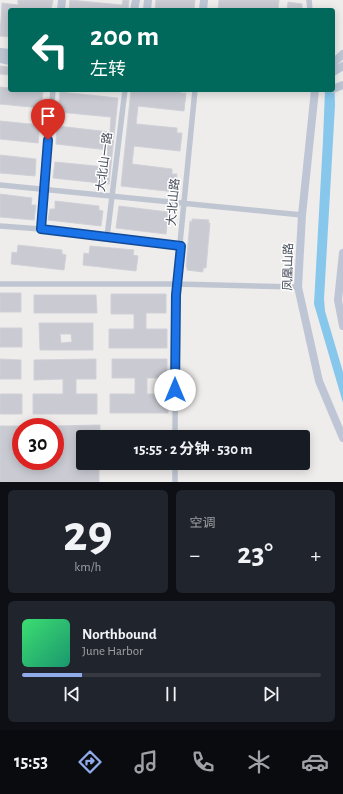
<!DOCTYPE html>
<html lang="zh">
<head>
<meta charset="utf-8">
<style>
	:root { --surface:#171b24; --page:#20242c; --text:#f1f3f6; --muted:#9ea1a6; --line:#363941; --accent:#90abea }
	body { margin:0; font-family:"Alegreya Sans","Noto Sans SC",sans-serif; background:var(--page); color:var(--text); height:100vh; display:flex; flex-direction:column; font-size:15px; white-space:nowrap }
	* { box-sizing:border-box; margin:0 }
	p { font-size:13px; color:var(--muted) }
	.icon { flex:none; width:22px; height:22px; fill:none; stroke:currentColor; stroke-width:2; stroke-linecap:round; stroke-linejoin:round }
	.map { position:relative; height:482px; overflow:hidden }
	.sheet { display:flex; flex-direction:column; gap:8px; padding:8px; background:#0d0f14; flex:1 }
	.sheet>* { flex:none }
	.banner { position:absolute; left:8px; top:8px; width:327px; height:84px; border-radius:4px; box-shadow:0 2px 10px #0003; background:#00695c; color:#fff; overflow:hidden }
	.speed { position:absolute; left:12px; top:418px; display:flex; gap:8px; font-size:20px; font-weight:700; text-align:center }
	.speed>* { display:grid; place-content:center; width:52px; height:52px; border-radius:50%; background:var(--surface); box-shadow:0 2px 10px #0003; line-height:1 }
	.speed .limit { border:6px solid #d22; background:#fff; color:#111 }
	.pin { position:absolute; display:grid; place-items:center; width:34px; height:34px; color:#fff; margin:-41px -17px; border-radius:50% 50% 50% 0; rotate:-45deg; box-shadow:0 0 4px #0007 }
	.pin .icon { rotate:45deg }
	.me { position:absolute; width:44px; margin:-22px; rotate:0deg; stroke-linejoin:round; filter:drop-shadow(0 0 3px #0008) }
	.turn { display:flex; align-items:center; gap:14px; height:84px; padding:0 16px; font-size:18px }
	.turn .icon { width:52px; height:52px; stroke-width:2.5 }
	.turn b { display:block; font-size:28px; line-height:34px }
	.big { font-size:30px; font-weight:700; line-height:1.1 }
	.sheet .widget { flex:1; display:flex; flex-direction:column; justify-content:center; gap:6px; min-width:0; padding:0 14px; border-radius:6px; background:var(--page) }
	.sheet .dial { align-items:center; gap:0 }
	.dial b { font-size:52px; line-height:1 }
	.song { display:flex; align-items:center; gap:12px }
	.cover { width:48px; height:48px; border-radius:6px; background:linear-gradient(135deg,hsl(140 70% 55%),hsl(160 70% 35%)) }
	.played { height:4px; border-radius:2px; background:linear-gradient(90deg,var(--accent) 20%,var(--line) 20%) }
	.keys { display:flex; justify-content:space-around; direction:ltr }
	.heat { display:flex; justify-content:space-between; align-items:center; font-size:22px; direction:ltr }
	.sheet .tiles { flex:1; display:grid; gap:8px; grid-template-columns:1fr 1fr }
	.widget:last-child { grid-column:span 2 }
	.trip { position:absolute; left:76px; top:430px; width:234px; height:40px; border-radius:4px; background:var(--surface); box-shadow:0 2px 10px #0003; font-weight:700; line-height:40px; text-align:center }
	.tabs { display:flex; height:64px; justify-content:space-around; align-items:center; background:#090b0e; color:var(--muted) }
	.tabs .icon { width:28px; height:28px }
	.tabs .active { color:var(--accent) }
	.tabs b { font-size:18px; color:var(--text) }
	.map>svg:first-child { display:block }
</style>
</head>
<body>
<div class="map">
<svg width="343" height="482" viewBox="0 0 343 482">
	<rect width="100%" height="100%" fill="#efecec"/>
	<path fill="#86c7eb" d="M333 47 335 105 324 299 325 311 343 372V403L314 304 323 140 325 90H333Z"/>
	<path fill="#c9cad2" stroke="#d0d1d8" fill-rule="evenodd" d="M18 0H53L51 10H10V37L0 36 2 3 18 5Z
		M70 0 122 5 123 0H129L128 10H69Z
		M156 0H195L194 10H155Z
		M219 0H279L278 10H218Z
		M288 2 302 4V10H287Z
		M0 66 10 67V75L0 74Z
		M0 87 10 88V90L43 92 41 108 0 104Z
		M131 90H181V93H186L184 111 138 106 136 124 177 128V133H182L180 151 134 146 132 164 172 169V174H177L175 192 121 186Z
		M60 92 118 98 109 184 53 178 55 162 106 167 108 150 56 144 57 126 110 132 111 117 58 112Z
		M0 121 40 125 38 143 0 139Z
		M0 155 36 159 35 176 0 173Z
		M0 194 32 198 31 205H36L34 220 0 217Z
		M55 201 99 206V210L103 211 101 226 48 220 50 209H55Z
		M119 206 168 212 166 234 116 228Z
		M192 219 209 220 208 223H210L206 268H203V272L187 270V267H186L190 221 192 222Z
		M18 245 62 250V254L66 255 64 270 11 264 12 252 17 253Z
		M90 246 134 250 133 255 138 256 136 271 83 265 84 253 89 254Z
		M0 293H21V312H0Z
		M111 294H166V313H146V329H167V348H109V329H134V314H111Z
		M34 295H96L97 313H34Z
		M39 323H93V350H40ZM60 334H71L72 342 61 343Z
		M0 328H22V347H0Z
		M0 359 21 360V379H0Z
		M96 359V379H76V394H97V414H33V394H63V379L34 380V360Z
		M112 359H167V378H147V394H168V413H110V394H135V378H112Z
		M0 394H22V414H0Z
		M100 425V437H83V463H99V482H0V426H21V461H55V426Z"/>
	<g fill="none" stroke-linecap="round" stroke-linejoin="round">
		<path stroke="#bfc6d2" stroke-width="5.5" d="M309 0 310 10
			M0 185 302 215
			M0 226 41 229 181 246
			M41 229 53 90
			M107 237 125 90
			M0 284H176L298 287
			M175 437 176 284 195 90
			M175 482V463"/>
		<path stroke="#bec6d5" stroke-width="8" d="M61 10 62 0
			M134 10 136 0
			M147 10 148 0
			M203 10 204 0
			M0 52 10 53
			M0 59 10 61
			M333 63 343 54
			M333 72 343 66
			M333 89 343 85
			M315 90 302 215 298 287 319 381 343 438
			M343 253 338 300 343 326"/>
	</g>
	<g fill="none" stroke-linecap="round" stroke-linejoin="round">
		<g stroke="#114b97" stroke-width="10">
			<path id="route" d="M48 140 41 229 181 246 176 295 175 390"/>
		</g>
		<use href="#route" stroke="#1a73e8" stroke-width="7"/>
	</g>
	<g text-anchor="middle" stroke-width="3" stroke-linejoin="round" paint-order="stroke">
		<g font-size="12" fill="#454c59" stroke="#fff">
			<text transform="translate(104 162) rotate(-83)" y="4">大北山一路</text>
			<text transform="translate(173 202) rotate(-85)" y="4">大北山路</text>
			<text transform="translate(288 267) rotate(-89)" y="4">凤凰山路</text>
		</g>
	</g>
</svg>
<div class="speed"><div class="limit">30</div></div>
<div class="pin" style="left:48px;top:140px;background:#d93025"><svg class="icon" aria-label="arrive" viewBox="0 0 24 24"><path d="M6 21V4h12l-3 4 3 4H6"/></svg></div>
<svg class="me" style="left:175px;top:390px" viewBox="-20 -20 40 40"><circle r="19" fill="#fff"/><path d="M0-13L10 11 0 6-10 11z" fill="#1a73e8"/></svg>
<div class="trip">15:55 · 2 分钟 · 530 m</div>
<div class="banner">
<div class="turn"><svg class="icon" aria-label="left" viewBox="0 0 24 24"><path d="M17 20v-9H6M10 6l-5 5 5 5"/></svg><div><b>200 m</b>左转</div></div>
</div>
</div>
<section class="sheet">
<div class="tiles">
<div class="widget dial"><b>29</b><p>km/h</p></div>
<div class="widget"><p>空调</p>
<div class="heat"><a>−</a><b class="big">23°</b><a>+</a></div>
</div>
<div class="widget">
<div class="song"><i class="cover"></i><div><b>Northbound</b><p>June Harbor</p></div></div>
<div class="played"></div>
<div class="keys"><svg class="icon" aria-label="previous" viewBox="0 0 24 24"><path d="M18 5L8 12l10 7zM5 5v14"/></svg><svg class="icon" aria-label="pause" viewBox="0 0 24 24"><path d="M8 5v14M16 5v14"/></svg><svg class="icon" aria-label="next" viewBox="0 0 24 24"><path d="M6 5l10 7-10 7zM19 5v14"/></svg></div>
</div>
</div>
</section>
<nav class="tabs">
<b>15:53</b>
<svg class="icon active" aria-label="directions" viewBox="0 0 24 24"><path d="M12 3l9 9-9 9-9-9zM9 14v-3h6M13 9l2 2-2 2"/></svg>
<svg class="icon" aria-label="music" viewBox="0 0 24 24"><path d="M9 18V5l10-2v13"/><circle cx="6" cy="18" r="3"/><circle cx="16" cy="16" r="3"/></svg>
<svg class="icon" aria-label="phone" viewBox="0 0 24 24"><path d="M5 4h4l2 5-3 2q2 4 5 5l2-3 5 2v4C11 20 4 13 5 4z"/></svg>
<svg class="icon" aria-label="climate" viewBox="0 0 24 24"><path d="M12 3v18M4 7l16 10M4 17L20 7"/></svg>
<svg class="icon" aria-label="car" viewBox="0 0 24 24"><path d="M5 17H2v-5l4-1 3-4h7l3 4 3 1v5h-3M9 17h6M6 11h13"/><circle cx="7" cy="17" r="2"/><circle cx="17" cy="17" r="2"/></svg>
</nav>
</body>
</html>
